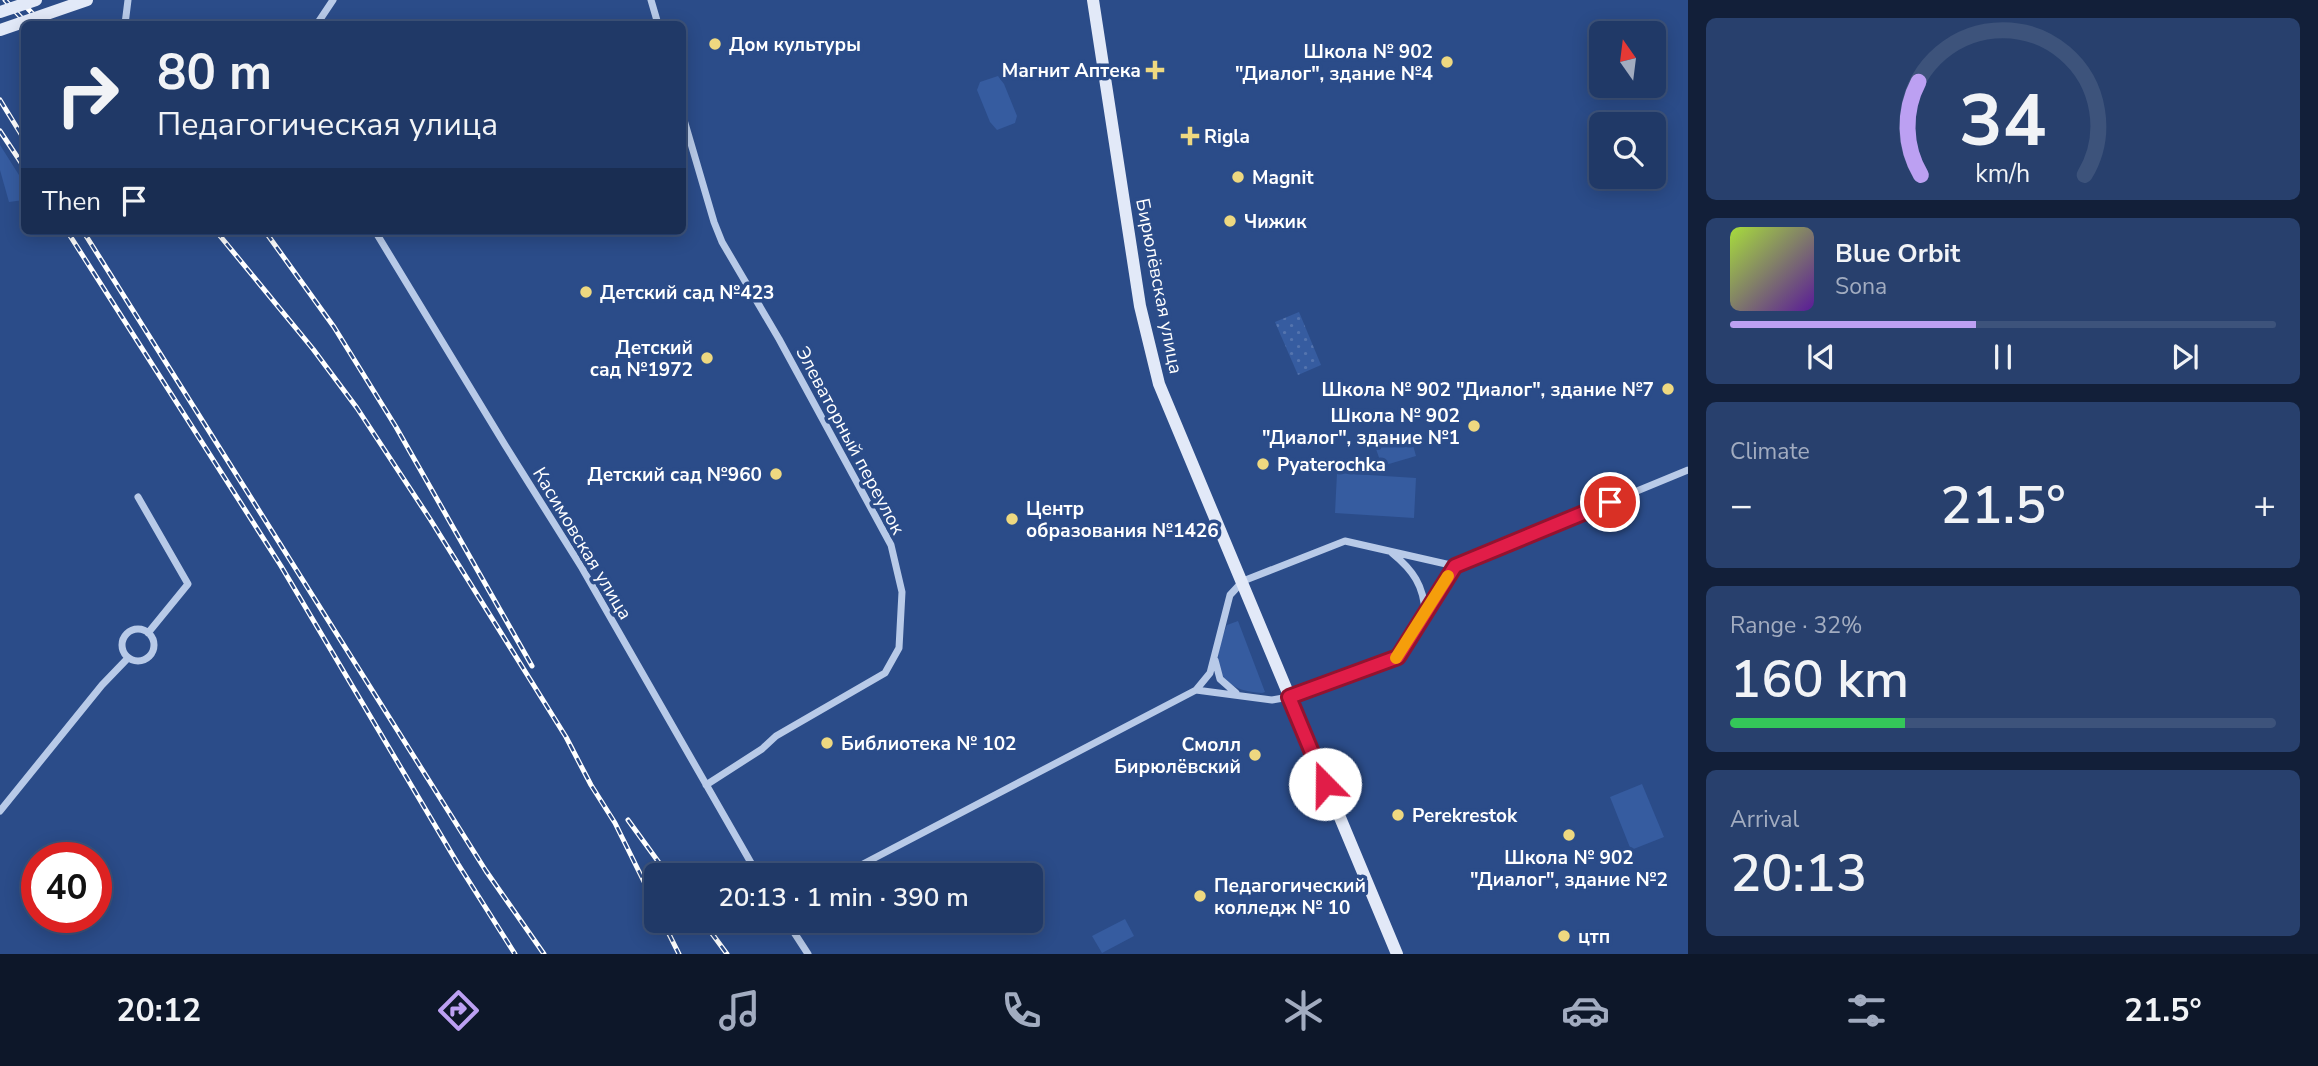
<!DOCTYPE html>
<html lang="en">
<head>
<meta charset="utf-8">
<style>
	:root { --surface:#203967; --page:#28406d; --text:#f1f3f6; --muted:#a2acc0; --line:#3d537b; --accent:#bca0f2 }
	body { margin:0; font-family:"Nunito Sans",sans-serif; background:var(--page); color:var(--text); height:100vh; display:flex; flex-direction:column; font-size:26px; white-space:nowrap }
	* { box-sizing:border-box; margin:0 }
	p { font-size:23px; color:var(--muted) }
	.icon { flex:none; width:38px; height:38px; fill:none; stroke:currentColor; stroke-width:2; stroke-linecap:round; stroke-linejoin:round }
	.map { position:relative; flex:1; overflow:hidden }
	.side { display:flex; flex-direction:column; gap:18px; padding:18px; background:#121f39; width:630px }
	.side>* { flex:none }
	.guide { position:absolute; left:21px; top:21px; width:665px; height:214px; border-radius:10px; box-shadow:0 4px 18px #0003,0 0 0 2px var(--line); background:#203967; color:var(--text); overflow:hidden }
	.needle { width:46px; rotate:346deg }
	.fabs { position:absolute; left:1589px; top:21px; display:grid; gap:14px }
	.fabs a { display:grid; place-items:center; width:77px; height:77px; border-radius:10px; background:var(--surface); box-shadow:0 4px 18px #0003,0 0 0 2px var(--line); font-size:35px }
	.speed { position:absolute; left:21px; top:842px; display:flex; gap:14px; font-size:35px; font-weight:700; text-align:center }
	.speed>* { display:grid; place-content:center; width:91px; height:91px; border-radius:50%; background:var(--surface); box-shadow:0 4px 18px #0003,0 0 0 2px var(--line); line-height:1 }
	.speed .limit { border:10px solid #d22; background:#fff; color:#111 }
	.pin { position:absolute; display:grid; place-items:center; width:60px; height:60px; color:#fff; margin:-30px; border:4px solid #fff; border-radius:50%; box-shadow:0 2px 7px #0007 }
	.me { position:absolute; width:77px; margin:-38px; rotate:338deg; stroke-linejoin:round; filter:drop-shadow(0 0 5px #0008) }
	.turn { display:flex; align-items:center; gap:24px; height:147px; padding:0 21px; font-size:32px }
	.turn .icon { width:91px; height:91px; stroke-width:2.5 }
	.turn b { display:block; font-size:49px; line-height:60px }
	.then { display:flex; align-items:center; height:66px; padding:0 21px; background:#0003; gap:14px; font-size:26px }
	.big { font-size:52px; font-weight:600; line-height:1.1 }
	.side .card { flex:1; display:flex; flex-direction:column; justify-content:center; gap:10px; min-width:0; padding:0 24px; border-radius:10px; background:var(--page) }
	.side .dial { align-items:center; gap:0 }
	.dial svg { height:182px; overflow:visible; fill:none; stroke:var(--line); stroke-width:7; stroke-linecap:round; text-anchor:middle }
	.dial text { fill:var(--text); stroke:none }
	.song { display:flex; align-items:center; gap:21px }
	.cover { width:84px; height:84px; border-radius:10px; background:linear-gradient(135deg,hsl(80 70% 55%),hsl(270 70% 35%)) }
	.played { height:7px; border-radius:4px; background:linear-gradient(90deg,var(--accent) 45%,var(--line) 45%) }
	.keys { display:flex; justify-content:space-around; direction:ltr }
	.heat { display:flex; justify-content:space-between; align-items:center; font-size:38px; direction:ltr }
	.charge { height:10px; border-radius:5px; background:linear-gradient(90deg,#34c759 32%,var(--line) 0) }
	.trip { position:absolute; left:644px; top:863px; width:399px; height:70px; border-radius:10px; background:var(--surface); box-shadow:0 4px 18px #0003,0 0 0 2px var(--line); font-weight:600; line-height:70px; text-align:center }
	.tab-bar { display:flex; height:112px; justify-content:space-around; align-items:center; background:#0d1729; color:var(--muted) }
	.tab-bar .icon { width:49px; height:49px }
	.tab-bar .active { color:var(--accent) }
	.tab-bar b { font-size:32px; color:var(--text) }
	main { display:flex; flex:1; min-height:0 }
	.map>svg:first-child { display:block }
</style>
</head>
<body>
<main>
<div class="map">
<svg width="1688" height="954" viewBox="0 0 1688 954">
	<defs>
		<pattern id="park-dots" width="8" height="8" patternUnits="userSpaceOnUse" patternTransform="scale(1.75)"><rect width="8" height="8" fill="#365ca0"/><path d="M2 2h.1M6 6h.1" fill="none" stroke="#5474ae" stroke-width="1.8" stroke-linecap="round"/></pattern>
	</defs>
	<rect width="100%" height="100%" fill="#2b4c89"/>
	<path fill="#365ca0" d="M998 76 1004 84 1017 116 1015 123 997 130 990 122 977 90 980 82Z
		M0 145 24 183V200L9 202 0 170Z
		M1411 438 1416 456 1382 466 1376 449Z
		M1337 473 1416 478 1414 518 1335 513Z
		M1238 621 1265 692 1262 693C1216 690 1210 664 1227 625Z
		M1642 784 1664 837 1631 850 1610 797Z
		M1125 919 1134 936 1102 953 1092 936Z"/>
	<path fill="url(#park-dots)" d="M1299 312 1321 365 1298 375 1275 322Z"/>
	<g fill="none" stroke-linecap="round" stroke-linejoin="round">
		<path stroke="#b8cae8" stroke-width="7" d="M651 0 658 24
			M125 24 128 0
			M317 24 333 0
			M682 113 714 222 722 242 779 339 891 545 902 592 899 648 885 673 776 736 762 749 706 785
			M375 231 505 445 582 568 758 875
			M138 497 188 584 148 633
			M1392 553C1413 570 1424 586 1425 613
			M122 645a16 16 0 1 1 32 0a16 16 0 1 1-32 0Z
			M1215 660 1220 679 1236 693
			M1196 690 1272 700 1289 697 1398 657 1455 566
			M0 811 102 685 128 658
			M842 875 1196 690 1210 673 1230 595 1243 581 1345 541 1455 566 1688 470
			M786 920 808 954"/>
		<path stroke="#e2e9f8" stroke-width="12" d="M1093 0 1140 306 1159 384 1397 954"/>
		<g stroke="#fff" stroke-width="5">
			<path id="rail" d="M5 0 27 24
				M20 0 42 24
				M0 100 24 139
				M0 131 24 167
				M67 231 281 566 458 864 515 954
				M83 231 486 871 544 954
				M216 231 313 349 357 408 430 519 566 737 591 785 615 823 656 906
				M267 234 334 327 396 427 532 666
				M628 820 668 875
				M662 920 679 954
				M702 920 727 954"/>
		</g>
		<use href="#rail" stroke="#2b4c89" stroke-width="2.5" stroke-dasharray="8" stroke-linecap="butt"/>
		<path stroke="#e2e9f8" stroke-width="12" d="M0 12 36 0
			M0 30 87 0"/>
	</g>
	<g fill="none" stroke-linecap="round" stroke-linejoin="round">
		<g stroke="#92132f" stroke-width="18">
			<path id="route" d="M1325 784 1289 697 1398 657 1455 566 1610 502"/>
		</g>
		<use href="#route" stroke="#e11d48" stroke-width="12"/>
		<path stroke="#f59e0b" stroke-width="12" d="M1396 658 1448 576"/>
	</g>
	<g fill="#eed880" stroke="#2b4c89" stroke-width="2.5">
		<circle cx="715" cy="44" r="7"/>
		<circle cx="1447" cy="62" r="7"/>
		<path d="M1151.5 59.5h7v7h7v7h-7v7h-7v-7h-7v-7h7z"/>
		<path d="M1186.5 125.5h7v7h7v7h-7v7h-7v-7h-7v-7h7z"/>
		<circle cx="1238" cy="177" r="7"/>
		<circle cx="1230" cy="221" r="7"/>
		<circle cx="586" cy="292" r="7"/>
		<circle cx="707" cy="358" r="7"/>
		<circle cx="1668" cy="389" r="7"/>
		<circle cx="1474" cy="426" r="7"/>
		<circle cx="1263" cy="464" r="7"/>
		<circle cx="776" cy="474" r="7"/>
		<circle cx="1012" cy="519" r="7"/>
		<circle cx="827" cy="743" r="7"/>
		<circle cx="1255" cy="755" r="7"/>
		<circle cx="1398" cy="815" r="7"/>
		<circle cx="1569" cy="835" r="7"/>
		<circle cx="1200" cy="896" r="7"/>
		<circle cx="1564" cy="936" r="7"/>
	</g>
	<g text-anchor="middle" stroke-width="7" stroke-linejoin="round" paint-order="stroke">
		<g font-size="19" font-weight="bold" fill="#fff" stroke="#2b4c89" text-anchor="start">
			<text x="729" y="51">Дом культуры</text>
			<text x="1433" y="58" text-anchor="end">Школа № 902<tspan x="1433" dy="22">"Диалог", здание №4</tspan></text>
			<text x="1141" y="77" text-anchor="end">Магнит Аптека</text>
			<text x="1204" y="143">Rigla</text>
			<text x="1252" y="184">Magnit</text>
			<text x="1244" y="228">Чижик</text>
			<text x="600" y="299">Детский сад №423</text>
			<text x="693" y="354" text-anchor="end">Детский<tspan x="693" dy="22">сад №1972</tspan></text>
			<text x="1654" y="396" text-anchor="end">Школа № 902 "Диалог", здание №7</text>
			<text x="1460" y="422" text-anchor="end">Школа № 902<tspan x="1460" dy="22">"Диалог", здание №1</tspan></text>
			<text x="1277" y="471">Pyaterochka</text>
			<text x="762" y="481" text-anchor="end">Детский сад №960</text>
			<text x="1026" y="515">Центр<tspan x="1026" dy="22">образования №1426</tspan></text>
			<text x="841" y="750">Библиотека № 102</text>
			<text x="1241" y="751" text-anchor="end">Смолл<tspan x="1241" dy="22">Бирюлёвский</tspan></text>
			<text x="1412" y="822">Perekrestok</text>
			<text x="1569" y="864" text-anchor="middle">Школа № 902<tspan x="1569" dy="22">"Диалог", здание №2</tspan></text>
			<text x="1214" y="892">Педагогический<tspan x="1214" dy="22">колледж № 10</tspan></text>
			<text x="1578" y="943">цтп</text>
		</g>
		<g font-size="19" fill="#fff" stroke="#2b4c89">
			<text transform="translate(1160 286) rotate(79)" y="7">Бирюлёвская улица</text>
			<text transform="translate(851 440) rotate(62)" y="7">Элеваторный переулок</text>
			<text transform="translate(583 543) rotate(59)" y="7">Касимовская улица</text>
		</g>
	</g>
</svg>
<div class="fabs">
<a><svg class="needle" viewBox="-14 -14 28 28"><path d="M0-13l5 13h-10z" fill="#e53935"/><path d="M0 13l5-13h-10z" fill="#a2acc0"/></svg></a>
<a><svg class="icon" aria-label="search" viewBox="0 0 24 24"><circle cx="10" cy="10" r="6"/><path d="M15 15l6 6"/></svg></a>
</div>
<div class="speed"><div class="limit">40</div></div>
<div class="pin" style="left:1610px;top:502px;background:#d93025"><svg class="icon" aria-label="arrive" viewBox="0 0 24 24"><path d="M6 21V4h12l-3 4 3 4H6"/></svg></div>
<svg class="me" style="left:1325px;top:784px" viewBox="-20 -20 40 40"><circle r="19" fill="#fff"/><path d="M0-13L10 11 0 6-10 11z" fill="#e11d48"/></svg>
<div class="trip">20:13 · 1 min · 390 m</div>
<div class="guide">
<div class="turn"><svg class="icon" aria-label="right" viewBox="0 0 24 24"><path d="M7 20v-9h11M14 6l5 5-5 5"/></svg><div><b>80 m</b>Педагогическая улица</div></div>
<div class="then">Then<svg class="icon" aria-label="arrive" viewBox="0 0 24 24"><path d="M6 21V4h12l-3 4 3 4H6"/></svg></div>
</div>
</div>
<section class="side">
<div class="card dial"><svg viewBox="0 0 100 80">
<path d="M14 69A42 42 0 1 1 86 69"/>
<path d="M14 69A42 42 0 0 1 13 28" stroke="#bca0f2"/>
<text x="50" y="56" font-size="32" font-weight="700">34</text>
<text x="50" y="72" font-size="11">km/h</text>
</svg></div>
<div class="card">
<div class="song"><i class="cover"></i><div><b>Blue Orbit</b><p>Sona</p></div></div>
<div class="played"></div>
<div class="keys"><svg class="icon" aria-label="previous" viewBox="0 0 24 24"><path d="M18 5L8 12l10 7zM5 5v14"/></svg><svg class="icon" aria-label="pause" viewBox="0 0 24 24"><path d="M8 5v14M16 5v14"/></svg><svg class="icon" aria-label="next" viewBox="0 0 24 24"><path d="M6 5l10 7-10 7zM19 5v14"/></svg></div>
</div>
<div class="card"><p>Climate</p>
<div class="heat"><a>−</a><b class="big">21.5°</b><a>+</a></div>
</div>
<div class="card"><p>Range · 32%</p><b class="big">160 km</b><div class="charge"></div></div>
<div class="card"><p>Arrival</p><b class="big">20:13</b></div>
</section>
</main>
<nav class="tab-bar">
<b>20:12</b>
<svg class="icon active" aria-label="directions" viewBox="0 0 24 24"><path d="M12 3l9 9-9 9-9-9zM9 14v-3h6M13 9l2 2-2 2"/></svg>
<svg class="icon" aria-label="music" viewBox="0 0 24 24"><path d="M9 18V5l10-2v13"/><circle cx="6" cy="18" r="3"/><circle cx="16" cy="16" r="3"/></svg>
<svg class="icon" aria-label="phone" viewBox="0 0 24 24"><path d="M5 4h4l2 5-3 2q2 4 5 5l2-3 5 2v4C11 20 4 13 5 4z"/></svg>
<svg class="icon" aria-label="climate" viewBox="0 0 24 24"><path d="M12 3v18M4 7l16 10M4 17L20 7"/></svg>
<svg class="icon" aria-label="car" viewBox="0 0 24 24"><path d="M5 17H2v-5l4-1 3-4h7l3 4 3 1v5h-3M9 17h6M6 11h13"/><circle cx="7" cy="17" r="2"/><circle cx="17" cy="17" r="2"/></svg>
<svg class="icon" aria-label="filters" viewBox="0 0 24 24"><path d="M4 7h16M4 17h16"/><circle cx="9" cy="7" r="2"/><circle cx="15" cy="17" r="2"/></svg>
<b>21.5°</b>
</nav>
</body>
</html>
